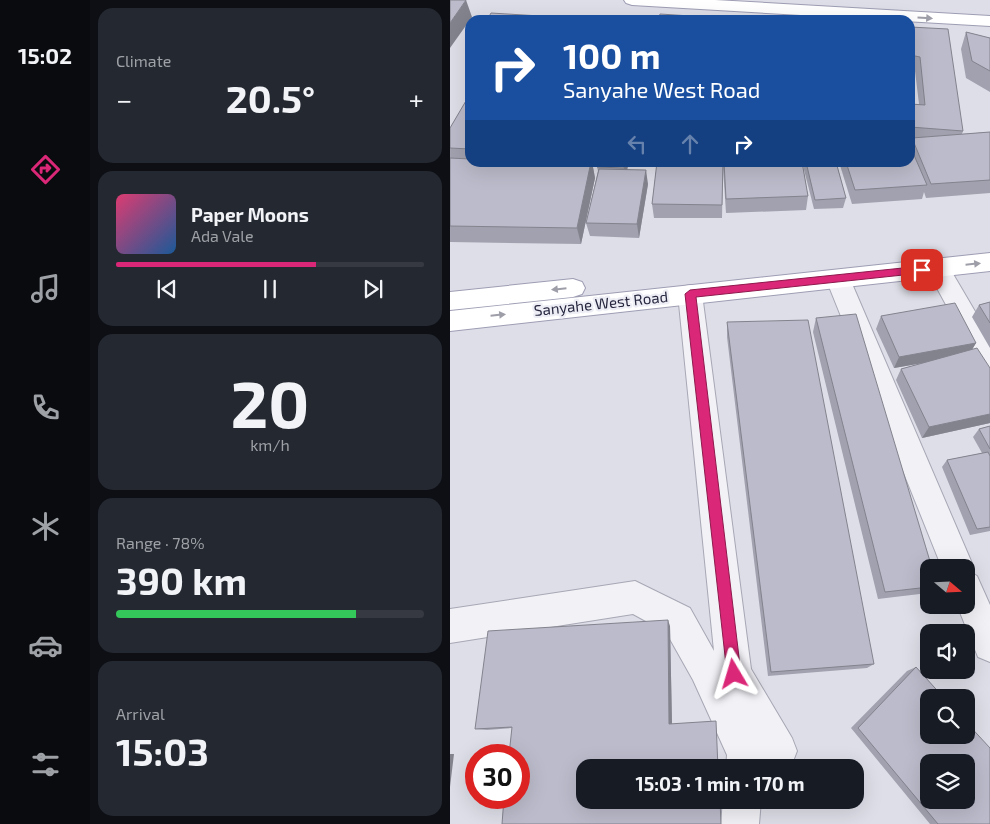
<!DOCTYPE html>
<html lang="en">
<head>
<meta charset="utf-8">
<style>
	:root { --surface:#171b24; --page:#242831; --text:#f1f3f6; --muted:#9ea1a6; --line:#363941; --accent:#db2777 }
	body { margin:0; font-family:"Exo 2",sans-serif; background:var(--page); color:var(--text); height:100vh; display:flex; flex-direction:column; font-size:19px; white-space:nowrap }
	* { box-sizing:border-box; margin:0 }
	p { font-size:16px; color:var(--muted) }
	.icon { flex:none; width:28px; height:28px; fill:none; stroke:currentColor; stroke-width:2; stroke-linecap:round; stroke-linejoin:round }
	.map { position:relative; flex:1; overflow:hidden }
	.drawer { display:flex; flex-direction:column; gap:8px; padding:8px; background:#0d0f14; width:360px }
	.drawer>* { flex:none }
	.top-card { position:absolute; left:15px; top:15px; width:450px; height:152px; border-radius:15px; box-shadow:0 5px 20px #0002; background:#1a4fa0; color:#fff; overflow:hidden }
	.needle { width:32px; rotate:109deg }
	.buttons { position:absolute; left:470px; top:559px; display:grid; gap:10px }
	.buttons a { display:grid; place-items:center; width:55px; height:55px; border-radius:10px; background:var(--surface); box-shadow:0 5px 20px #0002; font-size:25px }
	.speed { position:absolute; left:15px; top:744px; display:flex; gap:10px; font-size:25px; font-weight:700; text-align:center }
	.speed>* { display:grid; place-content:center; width:65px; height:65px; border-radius:50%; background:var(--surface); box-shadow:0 5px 20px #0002; line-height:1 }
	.speed .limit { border:8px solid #d22; background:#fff; color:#111 }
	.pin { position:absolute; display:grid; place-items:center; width:42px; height:42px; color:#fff; margin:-21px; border-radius:10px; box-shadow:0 2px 8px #0006 }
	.me { position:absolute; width:55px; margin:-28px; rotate:353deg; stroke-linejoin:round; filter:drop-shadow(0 0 4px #0008) }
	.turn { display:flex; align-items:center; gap:18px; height:105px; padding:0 15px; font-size:22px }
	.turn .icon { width:65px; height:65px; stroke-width:2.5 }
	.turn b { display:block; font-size:35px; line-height:42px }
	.lanes { display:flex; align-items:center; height:48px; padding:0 15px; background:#0003; justify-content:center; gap:25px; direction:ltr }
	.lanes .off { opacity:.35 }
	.big { font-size:38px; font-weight:700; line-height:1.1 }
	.drawer .widget { flex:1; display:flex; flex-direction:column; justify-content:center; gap:8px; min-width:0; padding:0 18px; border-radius:15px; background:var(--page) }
	.drawer .dial { align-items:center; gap:0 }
	.dial b { font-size:65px; line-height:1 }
	.song { display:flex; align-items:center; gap:15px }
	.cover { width:60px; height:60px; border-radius:8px; background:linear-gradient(135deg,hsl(340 70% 55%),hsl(210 70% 35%)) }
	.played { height:5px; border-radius:2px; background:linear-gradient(90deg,var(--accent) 65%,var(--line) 65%) }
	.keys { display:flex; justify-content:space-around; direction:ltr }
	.heat { display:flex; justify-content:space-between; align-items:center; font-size:28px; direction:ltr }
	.charge { height:8px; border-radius:4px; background:linear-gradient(90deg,#34c759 78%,var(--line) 0) }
	.trip { position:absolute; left:126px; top:759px; width:288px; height:50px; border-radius:15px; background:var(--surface); box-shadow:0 5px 20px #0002; font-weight:700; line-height:50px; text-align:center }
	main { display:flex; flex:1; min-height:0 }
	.menu { display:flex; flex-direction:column; width:90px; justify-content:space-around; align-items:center; background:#090b0e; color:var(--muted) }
	.menu .icon { width:35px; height:35px }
	.menu .selected { color:var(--accent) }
	.menu b { font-size:22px; color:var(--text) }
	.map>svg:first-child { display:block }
</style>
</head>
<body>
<main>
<nav class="menu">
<b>15:02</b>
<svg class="icon selected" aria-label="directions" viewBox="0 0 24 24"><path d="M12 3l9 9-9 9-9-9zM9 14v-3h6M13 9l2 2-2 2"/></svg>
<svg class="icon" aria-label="music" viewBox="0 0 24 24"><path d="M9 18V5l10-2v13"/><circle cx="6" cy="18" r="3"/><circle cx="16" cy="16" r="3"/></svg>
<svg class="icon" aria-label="phone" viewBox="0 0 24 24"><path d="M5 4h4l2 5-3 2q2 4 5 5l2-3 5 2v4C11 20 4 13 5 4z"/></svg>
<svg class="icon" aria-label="climate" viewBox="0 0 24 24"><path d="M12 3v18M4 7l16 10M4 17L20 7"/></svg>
<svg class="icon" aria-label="car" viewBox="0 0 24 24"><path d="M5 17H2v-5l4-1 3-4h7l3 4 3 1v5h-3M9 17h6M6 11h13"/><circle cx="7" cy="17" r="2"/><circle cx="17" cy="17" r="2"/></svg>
<svg class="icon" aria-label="filters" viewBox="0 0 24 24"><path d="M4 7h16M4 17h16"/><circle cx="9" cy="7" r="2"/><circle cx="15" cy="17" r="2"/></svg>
</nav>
<section class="drawer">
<div class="widget"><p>Climate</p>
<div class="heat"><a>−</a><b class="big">20.5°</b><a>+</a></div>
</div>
<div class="widget">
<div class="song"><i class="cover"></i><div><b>Paper Moons</b><p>Ada Vale</p></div></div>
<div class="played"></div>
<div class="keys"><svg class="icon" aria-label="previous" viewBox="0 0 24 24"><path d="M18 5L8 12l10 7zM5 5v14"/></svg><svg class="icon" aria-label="pause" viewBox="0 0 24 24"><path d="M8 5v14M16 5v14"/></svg><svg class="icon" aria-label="next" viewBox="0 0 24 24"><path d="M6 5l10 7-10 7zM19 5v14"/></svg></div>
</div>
<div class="widget dial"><b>20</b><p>km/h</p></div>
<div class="widget"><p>Range · 78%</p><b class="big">390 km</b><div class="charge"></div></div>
<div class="widget"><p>Arrival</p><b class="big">15:03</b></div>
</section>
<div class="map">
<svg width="540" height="824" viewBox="0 0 540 824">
	<rect width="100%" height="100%" fill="#dedee8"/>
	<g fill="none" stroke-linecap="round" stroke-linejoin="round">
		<g stroke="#a7a7b5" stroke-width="2">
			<path id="minor" d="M488 259 496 262 540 337V372L531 369 476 268 480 262Z
				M388 270 396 273 400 279 524 568 522 573 527 576 540 605V662L528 657 507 605H516V568H492L376 279 380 273Z
				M240 285 249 287 252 294 301 669 342 738 347 751 342 764C332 768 321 770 314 761V768H276L277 755 243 680 216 632 183 614 0 643V609L185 581 240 608 264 651 228 294 231 287Z
				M273 800H311L309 824H271Z"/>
		</g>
		<g stroke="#9d9db4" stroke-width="2">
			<path id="major" d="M174 0H265L540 16V26L182 5 176 3Z
				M540 253V271L0 331V311Z
				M123 279 132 282 135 288 132 294 123 297 0 310V292Z"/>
		</g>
		<use href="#minor" fill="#f1f1f6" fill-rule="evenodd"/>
		<use href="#major" fill="#fff" fill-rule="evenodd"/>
	</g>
	<path fill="#a1a1af" d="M460 27 513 131 512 134 540 132V193L476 198 474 192 472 199 402 204 389 162H460V145L461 141H460V104H469L465 71 460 70Z
		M516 32 540 38V92L516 78 511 49Z
		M20 94V162H142L145 178 131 244 0 242V128Z
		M179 162 177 170 198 184 189 238 140 236 136 223 148 171 147 167Z
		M207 162H352L358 196 356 210 276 213 273 167 272 218H204L202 204Z
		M352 162H386L396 198 393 208 364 209Z
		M540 302V348L522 317 529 305Z
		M431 316 526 343 522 349 540 368V423L472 438 446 380 451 369 473 363 444 368 426 329Z
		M366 318 479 568V592L478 593 428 599 363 332Z
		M277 322 424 664 417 668 318 676 277 337Z
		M540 426V531L520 535 492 467 497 460 532 453 523 437 529 429Z
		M220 626 222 724 269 768 62 728 37 730 25 729Z
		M466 667 540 824H480L401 728 457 671Z"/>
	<path fill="#83838e" d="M16 0 22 17 0 48V23Z
		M141 162H142L145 178 131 244 127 228Z
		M175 162H179L175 178 174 168Z
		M196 170 198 184 189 238 187 224Z
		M526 343 519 355 444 368 449 357Z
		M540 414V423L472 438 479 427Z
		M218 620 220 626 222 725 219 724Z
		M0 754H4L0 787Z"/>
	<path fill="#bbbbcb" stroke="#83838e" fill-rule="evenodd" d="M0 0H16L0 23Z
		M41 13 155 20H37Z
		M210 14 256 17 255 20H208Z
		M460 27 498 29 513 131 460 127V104L475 105 470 57 460 55Z
		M516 32 540 38V71L522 61Z
		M20 94V149L0 148V128Z
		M540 132V180L481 184 462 138Z
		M460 146 477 185 405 190 396 162H460Z
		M0 158 20 159V162H141L127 228 0 226Z
		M148 162H175L174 168 147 167Z
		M207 162H273L272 205 202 204Z
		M274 162H352L358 196 276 199Z
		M356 162H386L396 198 365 200Z
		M149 169 196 170 187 224 136 223Z
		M540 302V323L529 305Z
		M505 303 526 343 449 357 431 316Z
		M406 314 482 568H479V587L435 592 366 318Z
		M358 320 424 664 321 672 277 322Z
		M527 348 540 368V414L479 427 451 369Z
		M540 426V449L529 429Z
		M538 452 540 456V527L527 529 497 460Z
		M218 620 219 724 266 721 268 768H135V800H270L271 824H52L54 798H69V755H59L62 727 25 729 38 631Z
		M466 667 494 698H479V735H516V722L540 748V824H488L408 728ZM479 762H516V800H479Z"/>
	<defs><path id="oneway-solid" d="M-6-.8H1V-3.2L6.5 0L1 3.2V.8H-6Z" transform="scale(1.25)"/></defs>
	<g fill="#9e9ea9">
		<use href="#oneway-solid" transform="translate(475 18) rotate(4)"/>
		<use href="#oneway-solid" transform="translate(523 264) rotate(-6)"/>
		<use href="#oneway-solid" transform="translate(109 289) rotate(174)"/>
		<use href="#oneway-solid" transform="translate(48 315) rotate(-6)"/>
	</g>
	<path fill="#db2777" stroke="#8e194d" d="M472 266 476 270 472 273 246 297 291 674 289 679 284 681 279 679 277 674 235 294 240 290Z"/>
	<g text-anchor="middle" stroke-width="4.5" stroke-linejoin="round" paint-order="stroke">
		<g font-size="15" fill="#27273f" stroke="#edeef5">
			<text transform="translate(151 304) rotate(-6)" y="5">Sanyahe West Road</text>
		</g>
	</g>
</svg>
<div class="buttons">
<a><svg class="needle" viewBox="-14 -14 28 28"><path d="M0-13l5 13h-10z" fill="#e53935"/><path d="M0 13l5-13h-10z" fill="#9ea1a6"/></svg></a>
<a><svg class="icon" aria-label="sound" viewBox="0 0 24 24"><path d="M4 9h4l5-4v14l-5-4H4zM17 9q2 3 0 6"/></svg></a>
<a><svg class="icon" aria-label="search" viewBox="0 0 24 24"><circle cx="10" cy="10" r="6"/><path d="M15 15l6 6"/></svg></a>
<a><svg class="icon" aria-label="layers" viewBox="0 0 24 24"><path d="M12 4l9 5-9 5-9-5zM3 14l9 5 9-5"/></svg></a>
</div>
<div class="speed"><div class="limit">30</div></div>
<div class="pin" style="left:472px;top:270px;background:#d93025"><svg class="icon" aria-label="arrive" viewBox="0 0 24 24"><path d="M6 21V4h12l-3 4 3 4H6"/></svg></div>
<svg class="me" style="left:284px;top:674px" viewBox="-20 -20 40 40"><path d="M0-17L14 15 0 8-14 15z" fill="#db2777" stroke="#fff" stroke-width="4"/></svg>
<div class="trip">15:03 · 1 min · 170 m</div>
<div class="top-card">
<div class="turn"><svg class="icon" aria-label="right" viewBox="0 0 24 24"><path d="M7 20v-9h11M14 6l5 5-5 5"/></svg><div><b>100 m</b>Sanyahe West Road</div></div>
<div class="lanes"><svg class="icon off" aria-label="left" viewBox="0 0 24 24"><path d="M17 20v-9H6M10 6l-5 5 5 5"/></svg><svg class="icon off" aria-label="ahead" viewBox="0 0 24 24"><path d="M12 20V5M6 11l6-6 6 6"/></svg><svg class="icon" aria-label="right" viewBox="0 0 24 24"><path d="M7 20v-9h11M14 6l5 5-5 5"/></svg></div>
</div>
</div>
</main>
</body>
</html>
